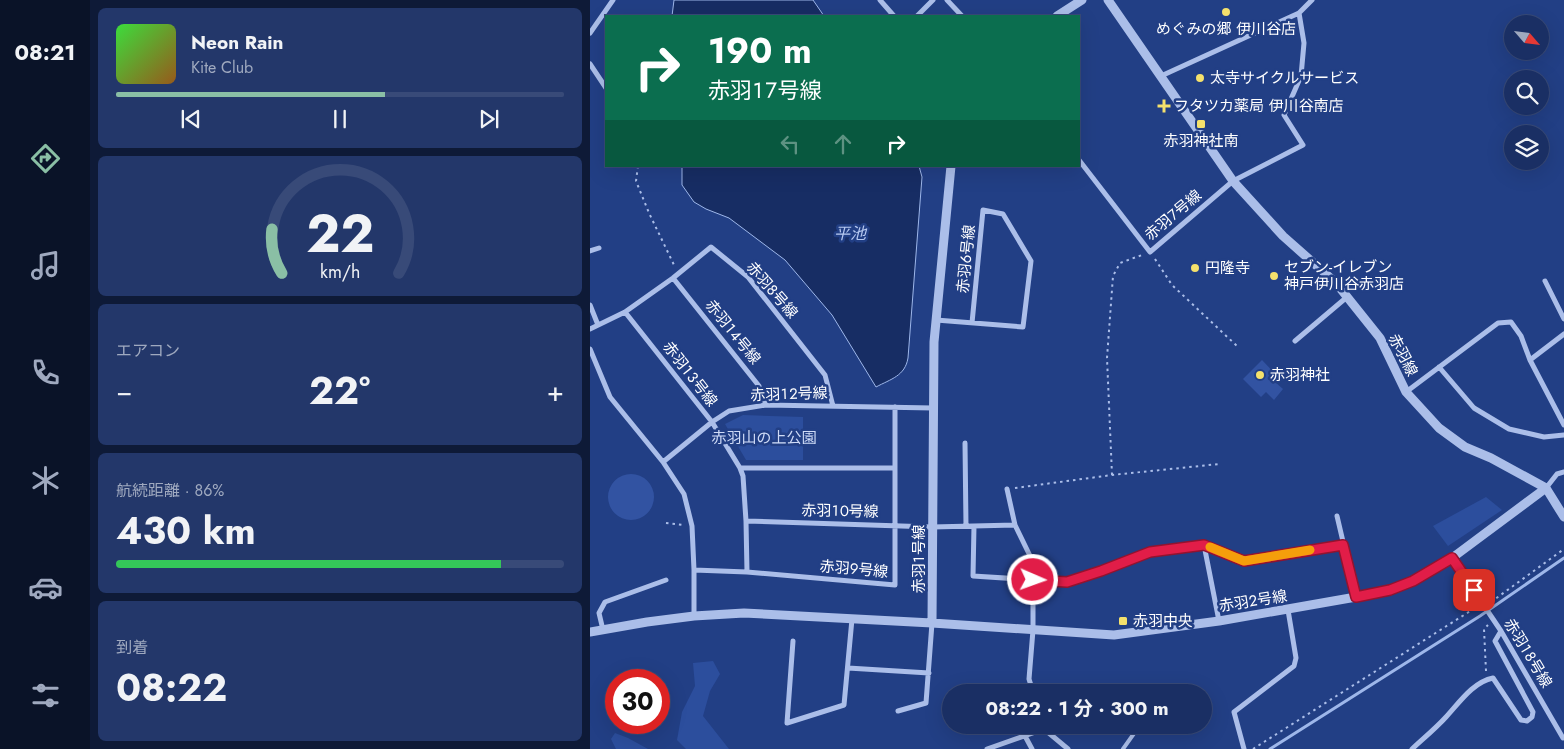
<!DOCTYPE html>
<html lang="ja">
<head>
<meta charset="utf-8">
<style>
	:root { --surface:#1a2f64; --page:#23376a; --text:#f1f3f6; --muted:#9fa9bf; --line:#384a78; --accent:#8abfa5 }
	body { margin:0; font-family:Jost,"Noto Sans JP",sans-serif; background:var(--page); color:var(--text); height:100vh; display:flex; flex-direction:column; font-size:19px; white-space:nowrap }
	* { box-sizing:border-box; margin:0 }
	p { font-size:16px; color:var(--muted) }
	.icon { flex:none; width:28px; height:28px; fill:none; stroke:currentColor; stroke-width:2; stroke-linecap:round; stroke-linejoin:round }
	.map { position:relative; flex:1; overflow:hidden }
	.side { display:flex; flex-direction:column; gap:8px; padding:8px; background:#0e1a37; width:500px }
	.side>* { flex:none }
	.top-card { position:absolute; left:15px; top:15px; width:475px; height:152px; border-radius:0px; box-shadow:0 5px 20px #0002,0 0 0 1px var(--line); background:#0b6e4f; color:#fff; overflow:hidden }
	.needle { width:32px; rotate:118deg }
	.fabs { position:absolute; left:914px; top:15px; display:grid; gap:10px }
	.fabs a { display:grid; place-items:center; width:45px; height:45px; border-radius:50%; background:var(--surface); box-shadow:0 5px 20px #0002,0 0 0 1px var(--line); font-size:25px }
	.speed { position:absolute; left:15px; top:669px; display:flex; gap:10px; font-size:25px; font-weight:700; text-align:center }
	.speed>* { display:grid; place-content:center; width:65px; height:65px; border-radius:50%; background:var(--surface); box-shadow:0 5px 20px #0002,0 0 0 1px var(--line); line-height:1 }
	.speed .limit { border:8px solid #d22; background:#fff; color:#111 }
	.pin { position:absolute; display:grid; place-items:center; width:42px; height:42px; color:#fff; margin:-21px; border-radius:10px; box-shadow:0 2px 8px #0006 }
	.me { position:absolute; width:55px; margin:-28px; rotate:92deg; stroke-linejoin:round; filter:drop-shadow(0 0 4px #0008) }
	.turn { display:flex; align-items:center; gap:18px; height:105px; padding:0 20px; font-size:22px }
	.turn .icon { width:65px; height:65px; stroke-width:2.5 }
	.turn b { display:block; font-size:35px; line-height:42px }
	.lanes { display:flex; align-items:center; height:48px; padding:0 20px; background:#0003; justify-content:center; gap:25px; direction:ltr }
	.lanes .off { opacity:.35 }
	.big { font-size:38px; font-weight:700; line-height:1.1 }
	.side .widget { flex:1; display:flex; flex-direction:column; justify-content:center; gap:8px; min-width:0; padding:0 18px; border-radius:8px; background:var(--page) }
	.side .dial { align-items:center; gap:0 }
	.dial svg { height:130px; overflow:visible; fill:none; stroke:var(--line); stroke-width:7; stroke-linecap:round; text-anchor:middle }
	.dial text { fill:var(--text); stroke:none }
	.song { display:flex; align-items:center; gap:15px }
	.cover { width:60px; height:60px; border-radius:8px; background:linear-gradient(135deg,hsl(120 70% 55%),hsl(30 70% 35%)) }
	.played { height:5px; border-radius:2px; background:linear-gradient(90deg,var(--accent) 60%,var(--line) 60%) }
	.keys { display:flex; justify-content:space-around; direction:ltr }
	.heat { display:flex; justify-content:space-between; align-items:center; font-size:28px; direction:ltr }
	.charge { height:8px; border-radius:4px; background:linear-gradient(90deg,#34c759 86%,var(--line) 0) }
	.trip { position:absolute; left:352px; top:684px; width:270px; height:50px; border-radius:25px; background:var(--surface); box-shadow:0 5px 20px #0002,0 0 0 1px var(--line); font-weight:700; line-height:50px; text-align:center }
	main { display:flex; flex:1; min-height:0 }
	.dock { display:flex; flex-direction:column; width:90px; justify-content:space-around; align-items:center; background:#0a1328; color:var(--muted) }
	.dock .icon { width:35px; height:35px }
	.dock .selected { color:var(--accent) }
	.dock b { font-size:22px; color:var(--text) }
	.map>svg:first-child { display:block }
</style>
</head>
<body>
<main>
<nav class="dock">
<b>08:21</b>
<svg class="icon selected" aria-label="directions" viewBox="0 0 24 24"><path d="M12 3l9 9-9 9-9-9zM9 14v-3h6M13 9l2 2-2 2"/></svg>
<svg class="icon" aria-label="music" viewBox="0 0 24 24"><path d="M9 18V5l10-2v13"/><circle cx="6" cy="18" r="3"/><circle cx="16" cy="16" r="3"/></svg>
<svg class="icon" aria-label="phone" viewBox="0 0 24 24"><path d="M5 4h4l2 5-3 2q2 4 5 5l2-3 5 2v4C11 20 4 13 5 4z"/></svg>
<svg class="icon" aria-label="climate" viewBox="0 0 24 24"><path d="M12 3v18M4 7l16 10M4 17L20 7"/></svg>
<svg class="icon" aria-label="car" viewBox="0 0 24 24"><path d="M5 17H2v-5l4-1 3-4h7l3 4 3 1v5h-3M9 17h6M6 11h13"/><circle cx="7" cy="17" r="2"/><circle cx="17" cy="17" r="2"/></svg>
<svg class="icon" aria-label="filters" viewBox="0 0 24 24"><path d="M4 7h16M4 17h16"/><circle cx="9" cy="7" r="2"/><circle cx="15" cy="17" r="2"/></svg>
</nav>
<section class="side">
<div class="widget">
<div class="song"><i class="cover"></i><div><b>Neon Rain</b><p>Kite Club</p></div></div>
<div class="played"></div>
<div class="keys"><svg class="icon" aria-label="previous" viewBox="0 0 24 24"><path d="M18 5L8 12l10 7zM5 5v14"/></svg><svg class="icon" aria-label="pause" viewBox="0 0 24 24"><path d="M8 5v14M16 5v14"/></svg><svg class="icon" aria-label="next" viewBox="0 0 24 24"><path d="M6 5l10 7-10 7zM19 5v14"/></svg></div>
</div>
<div class="widget dial"><svg viewBox="0 0 100 80">
<path d="M14 69A42 42 0 1 1 86 69"/>
<path d="M14 69A42 42 0 0 1 8 42" stroke="#8abfa5"/>
<text x="50" y="56" font-size="32" font-weight="700">22</text>
<text x="50" y="72" font-size="11">km/h</text>
</svg></div>
<div class="widget"><p>エアコン</p>
<div class="heat"><a>−</a><b class="big">22°</b><a>+</a></div>
</div>
<div class="widget"><p>航続距離 · 86%</p><b class="big">430 km</b><div class="charge"></div></div>
<div class="widget"><p>到着</p><b class="big">08:22</b></div>
</section>
<div class="map">
<svg width="974" height="749" viewBox="0 0 974 749">
	<rect width="100%" height="100%" fill="#223f85"/>
	<path fill="#2c4e9d" d="M153 415 213 417V460H156L135 424Z
		M896 497 912 510 858 546 843 526Z
		M123 661 130 674 120 691 113 716 139 749H96L87 740 92 712 105 686 103 663Z
		M25 733 38 738 58 749H26L21 739Z"/>
	<path fill="#172d64" stroke="#9eb7ea" d="M84 0H223L234 16H82Z
		M92 166H329L332 177 318 358C315 376 301 379 286 387L242 315 195 260 139 218 116 209 104 202 92 185Z"/>
	<g fill="none" stroke-linecap="round" stroke-linejoin="round">
		<path stroke="#9eb7ea" stroke-width="3" d="M680 749 890 616 974 558"/>
	</g>
	<path fill="#3253a2" d="M672 360 689 378 685 382 693 389 684 400 676 392 671 397 653 379Z
		M18 497a23 23 0 1 1 46 0a23 23 0 1 1-46 0Z"/>
	<g fill="none" stroke-linecap="round" stroke-linejoin="round">
		<path stroke="#abbee9" stroke-width="2" stroke-dasharray="2.5 4" stroke-linecap="butt" d="M48 166 46 181 59 213 85 267
			M565 259 582 285 648 347
			M522 475 517 358 523 276 530 263 552 255
			M425 488 522 475 629 464
			M76 523 94 525
			M901 602 974 549
			M896 671 894 629 898 625
			M663 749 885 608"/>
		<path stroke="#abbee9" stroke-width="4" d="M533 749 550 725"/>
		<path stroke="#abbee9" stroke-width="5" d="M290 0 304 16
			M357 0 372 16
			M327 16 343 0
			M0 33 23 0
			M0 64 16 88
			M571 76 709 13
			M489 160 560 252 643 181 713 145 694 115 711 76 714 43 709 13 722 0
			M0 251 9 248
			M83 278 169 386 176 405
			M955 281 974 319
			M0 305 8 325
			M35 312 122 422 150 468 153 476 156 521 157 572
			M346 320 433 327 441 261 413 214 393 210 382 323
			M0 329 35 312 83 278 121 247 158 277 235 375 243 406
			M705 341 757 297
			M0 349 20 397 73 462 94 494 102 526 104 570V616
			M940 360 974 334
			M849 367 884 408 919 429 954 437 974 435
			M816 392 908 323 921 322 931 336 940 360 974 425
			M375 443 376 526
			M73 462 122 422 139 411 176 405 343 408
			M150 468H305
			M956 488 967 474 974 472
			M417 489 425 525 443 562V630L439 679 443 692
			M747 516 766 597
			M156 521 342 527 425 525
			M384 526 383 576 477 582 511 571 560 552 614 545 654 561 753 545
			M614 545 629 621
			M862 558 911 631 973 738
			M104 570 157 572 305 585V407
			M13 630 9 613 15 602 76 580
			M203 641 197 723 254 705 262 619
			M258 668 339 673
			M308 711 336 703 342 623
			M435 736 442 749
			M397 749 454 729 478 749
			M654 749 644 712 704 666 706 658 698 610
			M822 749C834 738 846 728 856 717 869 703 883 682 903 678L931 720 937 721 942 717 943 712 905 641 911 631"/>
		<path stroke="#abbee9" stroke-width="9" d="M518 0 643 181 693 236 746 283 790 338 816 392 849 428 875 447 901 458 956 488 974 517
			M467 16 492 0
			M342 623 344 342 361 166
			M0 632 57 622 104 616 154 613 342 623 524 635 629 621 766 597 800 590 823 581 862 558 956 488"/>
	</g>
	<g fill="none" stroke-linecap="round" stroke-linejoin="round">
		<g stroke="#92132f" stroke-width="12">
			<path id="route" d="M443 580 477 582 511 571 560 552 614 545 654 561 753 545 766 597 800 590 823 581 862 558 884 590"/>
		</g>
		<use href="#route" stroke="#e11d48" stroke-width="9"/>
		<path stroke="#f59e0b" stroke-width="9" d="M620 547 654 561 720 550"/>
	</g>
	<g fill="#f5e16c" stroke="#223f85" stroke-width="2">
		<circle cx="636" cy="12" r="5"/>
		<circle cx="610" cy="78" r="5"/>
		<path d="M571.5 98.5h5v5h5v5h-5v5h-5v-5h-5v-5h5z"/>
		<rect x="606" y="119" width="10" height="10" rx="2.5"/>
		<circle cx="605" cy="268" r="5"/>
		<circle cx="684" cy="276" r="5"/>
		<circle cx="670" cy="375" r="5"/>
		<rect x="528" y="616" width="10" height="10" rx="2.5"/>
	</g>
	<g text-anchor="middle" stroke-width="5" stroke-linejoin="round" paint-order="stroke">
		<g font-size="15" fill="#fff" stroke="#223f85" text-anchor="start">
			<text x="636" y="34" text-anchor="middle">めぐみの郷 伊川谷店</text>
			<text x="620" y="83">太寺サイクルサービス</text>
			<text x="584" y="111">フタツカ薬局 伊川谷南店</text>
			<text x="611" y="146" text-anchor="middle">赤羽神社南</text>
			<text x="694" y="272">セブン-イレブン<tspan x="694" dy="17">神戸伊川谷赤羽店</tspan></text>
			<text x="615" y="273">円隆寺</text>
			<text x="680" y="380">赤羽神社</text>
			<text x="543" y="626">赤羽中央</text>
		</g>
		<g font-size="15" fill="#fff" stroke="#223f85">
			<text transform="translate(583 215) rotate(-40)" y="5">赤羽７号線</text>
			<text transform="translate(376 259) rotate(-84)" y="5">赤羽６号線</text>
			<text transform="translate(182 290) rotate(49)" y="5">赤羽８号線</text>
			<text transform="translate(143 332) rotate(51)" y="5">赤羽１４号線</text>
			<text transform="translate(813 355) rotate(63)" y="5">赤羽線</text>
			<text transform="translate(100 374) rotate(52)" y="5">赤羽１３号線</text>
			<text transform="translate(199 394) rotate(-2)" y="5">赤羽１２号線</text>
			<text transform="translate(250 511) rotate(1)" y="5">赤羽１０号線</text>
			<text transform="translate(329 559) rotate(-90)" y="5">赤羽１号線</text>
			<text transform="translate(264 569) rotate(5)" y="5">赤羽９号線</text>
			<text transform="translate(663 601) rotate(-9)" y="5">赤羽２号線</text>
			<text transform="translate(938 653) rotate(59)" y="5">赤羽１８号線</text>
		</g>
		<g font-size="15" fill="#cfdbf7" stroke="#223f85">
			<text x="174" y="443">赤羽山の上公園</text>
		</g>
		<g font-size="16" font-style="italic" fill="#b6c8f0" stroke="#223f85">
			<text x="260" y="239">平池</text>
		</g>
	</g>
</svg>
<div class="fabs">
<a><svg class="needle" viewBox="-14 -14 28 28"><path d="M0-13l5 13h-10z" fill="#e53935"/><path d="M0 13l5-13h-10z" fill="#9fa9bf"/></svg></a>
<a><svg class="icon" aria-label="search" viewBox="0 0 24 24"><circle cx="10" cy="10" r="6"/><path d="M15 15l6 6"/></svg></a>
<a><svg class="icon" aria-label="layers" viewBox="0 0 24 24"><path d="M12 4l9 5-9 5-9-5zM3 14l9 5 9-5"/></svg></a>
</div>
<div class="speed"><div class="limit">30</div></div>
<div class="pin" style="left:884px;top:590px;background:#d93025"><svg class="icon" aria-label="arrive" viewBox="0 0 24 24"><path d="M6 21V4h12l-3 4 3 4H6"/></svg></div>
<svg class="me" style="left:443px;top:580px" viewBox="-20 -20 40 40"><circle r="17" fill="#e11d48" stroke="#fff" stroke-width="3"/><path d="M0-11L8 9 0 5-8 9z" fill="#fff"/></svg>
<div class="trip">08:22 · 1 分 · 300 m</div>
<div class="top-card">
<div class="turn"><svg class="icon" aria-label="right" viewBox="0 0 24 24"><path d="M7 20v-9h11M14 6l5 5-5 5"/></svg><div><b>190 m</b>赤羽１７号線</div></div>
<div class="lanes"><svg class="icon off" aria-label="left" viewBox="0 0 24 24"><path d="M17 20v-9H6M10 6l-5 5 5 5"/></svg><svg class="icon off" aria-label="ahead" viewBox="0 0 24 24"><path d="M12 20V5M6 11l6-6 6 6"/></svg><svg class="icon" aria-label="right" viewBox="0 0 24 24"><path d="M7 20v-9h11M14 6l5 5-5 5"/></svg></div>
</div>
</div>
</main>
</body>
</html>
